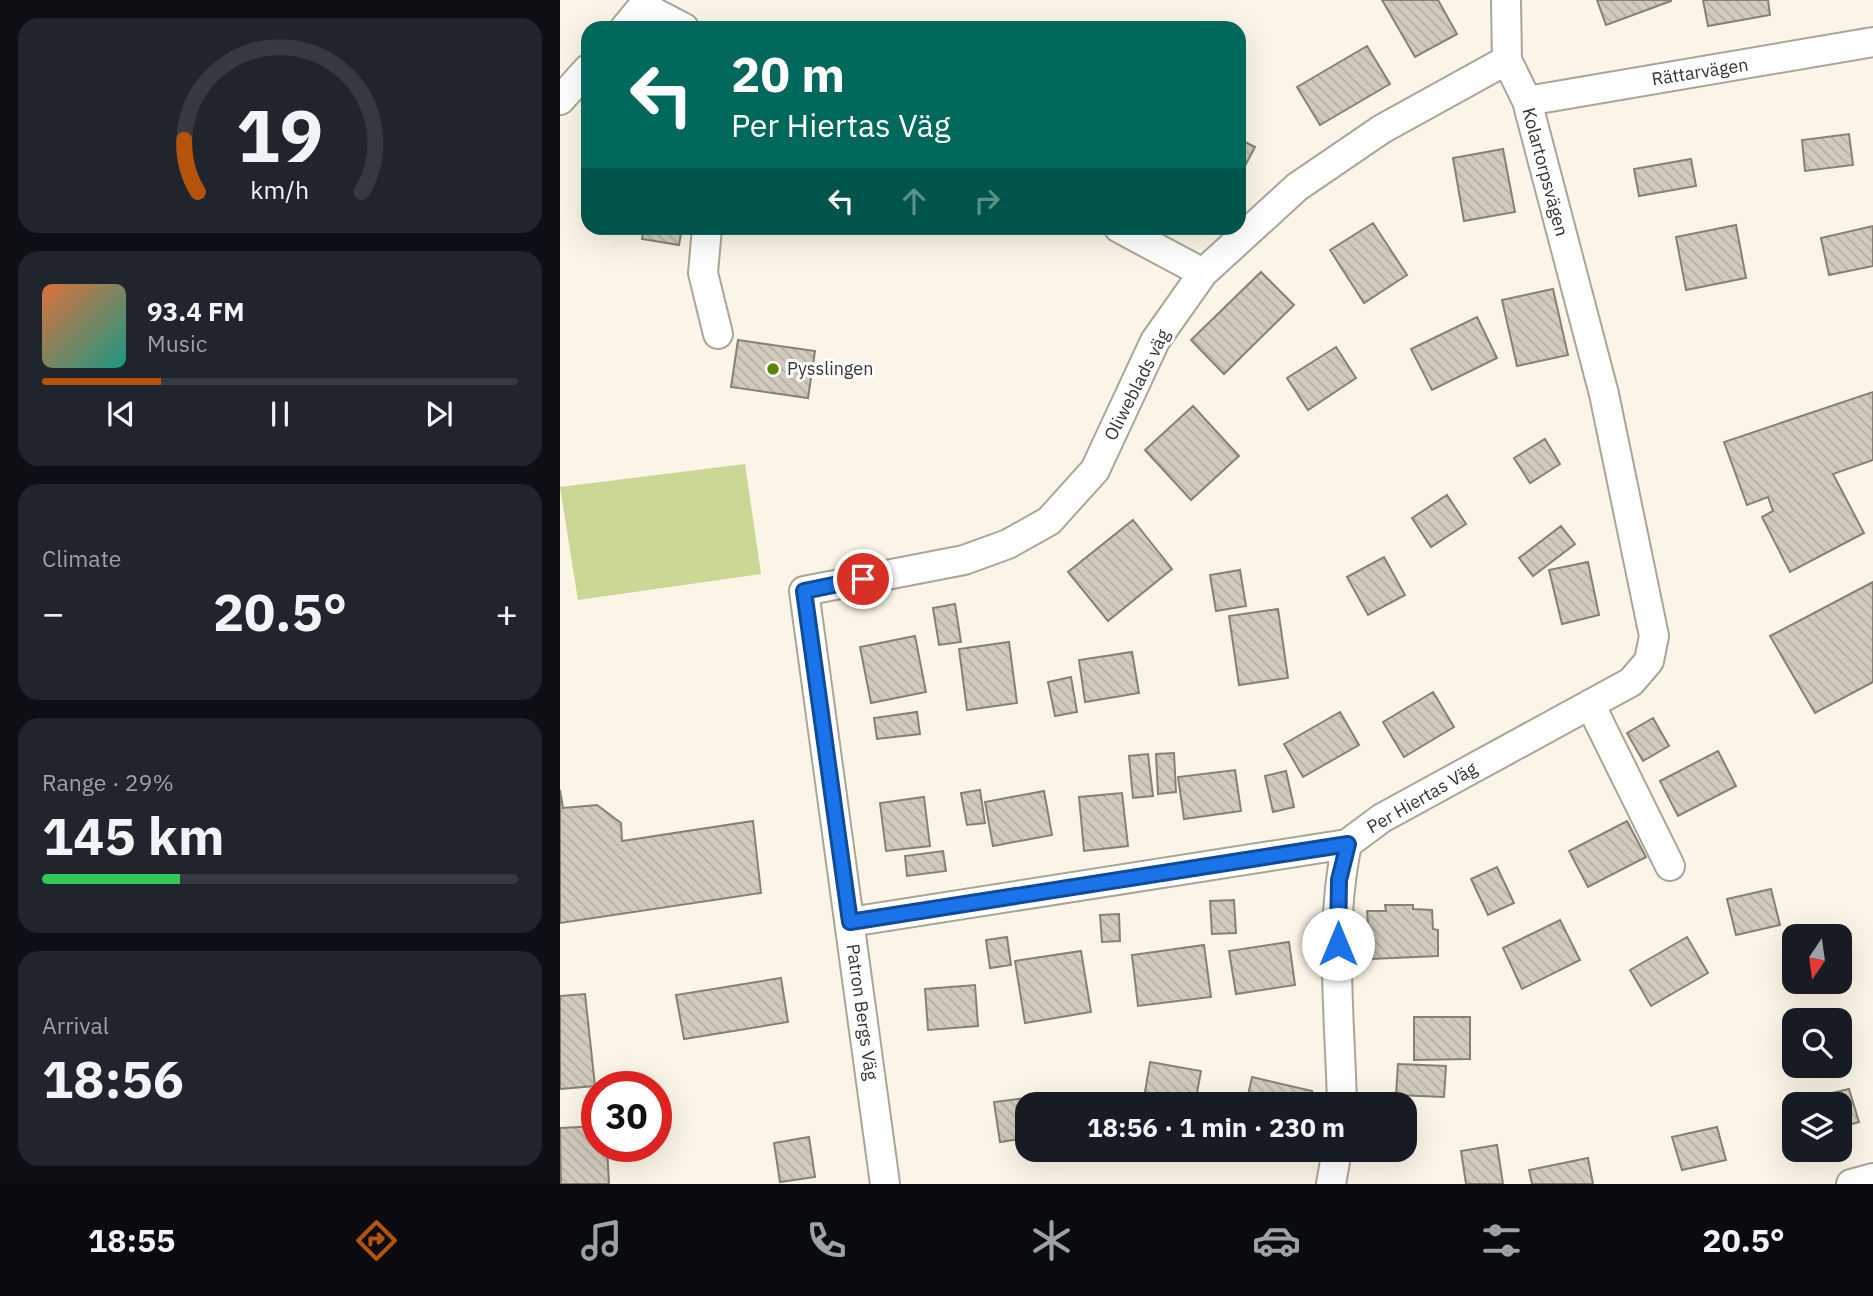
<!DOCTYPE html>
<html lang="en">
<head>
<meta charset="utf-8">
<style>
	:root { --surface:#171b24; --page:#20242c; --text:#f1f3f6; --muted:#9ea1a6; --line:#363941; --accent:#b45309 }
	body { margin:0; font-family:"IBM Plex Sans",sans-serif; background:var(--page); color:var(--text); height:100vh; display:flex; flex-direction:column; font-size:26px; white-space:nowrap }
	* { box-sizing:border-box; margin:0 }
	p { font-size:23px; color:var(--muted) }
	.icon { flex:none; width:38px; height:38px; fill:none; stroke:currentColor; stroke-width:2; stroke-linecap:round; stroke-linejoin:round }
	.map { position:relative; flex:1; overflow:hidden }
	.side { display:flex; flex-direction:column; gap:18px; padding:18px; background:#0d0f14; width:560px }
	.side>* { flex:none }
	.guide { position:absolute; left:21px; top:21px; width:665px; height:214px; border-radius:21px; box-shadow:0 7px 28px #0002; background:#00695c; color:#fff; overflow:hidden }
	.needle { width:46px; rotate:193deg }
	.tools { position:absolute; left:1222px; top:924px; display:grid; gap:14px }
	.tools a { display:grid; place-items:center; width:70px; height:70px; border-radius:14px; background:var(--surface); box-shadow:0 7px 28px #0002; font-size:35px }
	.speed { position:absolute; left:21px; top:1071px; display:flex; gap:14px; font-size:35px; font-weight:700; text-align:center }
	.speed>* { display:grid; place-content:center; width:91px; height:91px; border-radius:50%; background:var(--surface); box-shadow:0 7px 28px #0002; line-height:1 }
	.speed .limit { border:10px solid #d22; background:#fff; color:#111 }
	.pin { position:absolute; display:grid; place-items:center; width:60px; height:60px; color:#fff; margin:-30px; border:4px solid #fff; border-radius:50%; box-shadow:0 2px 7px #0007 }
	.me { position:absolute; width:77px; margin:-38px; rotate:0deg; stroke-linejoin:round; filter:drop-shadow(0 0 5px #0008) }
	.turn { display:flex; align-items:center; gap:24px; height:147px; padding:0 35px; font-size:32px }
	.turn .icon { width:91px; height:91px; stroke-width:2.5 }
	.turn b { display:block; font-size:49px; line-height:60px }
	.lanes { display:flex; align-items:center; height:66px; padding:0 35px; background:#0003; justify-content:center; gap:35px; direction:ltr }
	.lanes .off { opacity:.35 }
	.big { font-size:52px; font-weight:700; line-height:1.1 }
	.side .widget { flex:1; display:flex; flex-direction:column; justify-content:center; gap:10px; min-width:0; padding:0 24px; border-radius:21px; background:var(--page) }
	.side .dial { align-items:center; gap:0 }
	.dial svg { height:182px; overflow:visible; fill:none; stroke:var(--line); stroke-width:7; stroke-linecap:round; text-anchor:middle }
	.dial text { fill:var(--text); stroke:none }
	.song { display:flex; align-items:center; gap:21px }
	.cover { width:84px; height:84px; border-radius:10px; background:linear-gradient(135deg,hsl(20 70% 55%),hsl(170 70% 35%)) }
	.played { height:7px; border-radius:4px; background:linear-gradient(90deg,var(--accent) 25%,var(--line) 25%) }
	.keys { display:flex; justify-content:space-around; direction:ltr }
	.heat { display:flex; justify-content:space-between; align-items:center; font-size:38px; direction:ltr }
	.charge { height:10px; border-radius:5px; background:linear-gradient(90deg,#34c759 29%,var(--line) 0) }
	.trip { position:absolute; left:455px; top:1092px; width:402px; height:70px; border-radius:21px; background:var(--surface); box-shadow:0 7px 28px #0002; font-weight:700; line-height:70px; text-align:center }
	.menu { display:flex; height:112px; justify-content:space-around; align-items:center; background:#090b0e; color:var(--muted) }
	.menu .icon { width:49px; height:49px }
	.menu .active { color:var(--accent) }
	.menu b { font-size:32px; color:var(--text) }
	main { display:flex; flex:1; min-height:0 }
	.map>svg:first-child { display:block }
</style>
</head>
<body>
<main>
<section class="side">
<div class="widget dial"><svg viewBox="0 0 100 80">
<path d="M14 69A42 42 0 1 1 86 69"/>
<path d="M14 69A42 42 0 0 1 8 46" stroke="#b45309"/>
<text x="50" y="56" font-size="32" font-weight="700">19</text>
<text x="50" y="72" font-size="11">km/h</text>
</svg></div>
<div class="widget">
<div class="song"><i class="cover"></i><div><b>93.4 FM</b><p>Music</p></div></div>
<div class="played"></div>
<div class="keys"><svg class="icon" aria-label="previous" viewBox="0 0 24 24"><path d="M18 5L8 12l10 7zM5 5v14"/></svg><svg class="icon" aria-label="pause" viewBox="0 0 24 24"><path d="M8 5v14M16 5v14"/></svg><svg class="icon" aria-label="next" viewBox="0 0 24 24"><path d="M6 5l10 7-10 7zM19 5v14"/></svg></div>
</div>
<div class="widget"><p>Climate</p>
<div class="heat"><a>−</a><b class="big">20.5°</b><a>+</a></div>
</div>
<div class="widget"><p>Range · 29%</p><b class="big">145 km</b><div class="charge"></div></div>
<div class="widget"><p>Arrival</p><b class="big">18:56</b></div>
</section>
<div class="map">
<svg width="1313" height="1184" viewBox="0 0 1313 1184">
	<defs>
		<pattern id="building-back-hatch" width="6" height="6" patternUnits="userSpaceOnUse" patternTransform="scale(1.75)"><rect width="6" height="6" fill="#d0cbbd"/><path d="M-1 5l2 2M0 0l6 6M5-1l2 2" fill="none" stroke="#b3afa3"/></pattern>
	</defs>
	<rect width="100%" height="100%" fill="#faf5e6"/>
	<path fill="#ccd695" d="M185 464 201 574 18 600 0 487Z"/>
	<path fill="url(#building-back-hatch)" stroke="#868173" stroke-width="2" d="M822 0H878L897 34 855 57Z
		M1037 0H1111V1L1046 25Z
		M1143 0H1208L1210 15 1148 26Z
		M807 46 830 84 760 125 737 87Z
		M1289 134 1293 165 1245 171 1242 140Z
		M679 139 695 147 679 177Z
		M943 149 955 212 904 221 893 158Z
		M1131 159 1136 186 1079 196 1074 169Z
		M813 223 847 275 804 303 770 250Z
		M1176 225 1186 278 1126 290 1116 237Z
		M1313 226V266L1269 275 1261 238Z
		M84 228H122L119 245 82 239Z
		M701 272 734 305 664 374 631 340Z
		M993 289 1008 355 957 366 942 300Z
		M917 317 937 358 872 390 851 349Z
		M178 340 255 351 248 398 171 387Z
		M776 347 796 378 748 410 727 378Z
		M1313 392V460L1273 474 1304 533 1230 572 1202 517 1213 511 1208 497 1187 505 1164 442Z
		M633 406 679 456 631 500 585 450Z
		M985 439 1000 464 970 483 954 458Z
		M887 495 906 524 871 547 852 518Z
		M573 520 612 569 548 621 508 572Z
		M1001 526 1015 544 973 576 959 558Z
		M824 557 845 595 808 615 787 577Z
		M1028 562 1039 615 1002 624 989 570Z
		M680 570 686 606 656 611 650 575Z
		M1313 582V682L1255 713 1210 636Z
		M395 604 401 642 379 645 373 608Z
		M718 609 728 678 679 685 669 616Z
		M355 636 366 692 311 703 300 647Z
		M449 642 457 703 407 710 399 649Z
		M572 652 579 693 525 702 519 660Z
		M511 677 517 712 495 716 488 682Z
		M873 692 894 727 844 757 823 722Z
		M357 712 360 734 317 739 314 718Z
		M780 712 799 745 743 777 724 744Z
		M1093 718 1109 746 1083 761 1067 733Z
		M1158 751 1176 786 1118 816 1100 781Z
		M614 753 616 792 598 794 596 754Z
		M588 754 593 796 573 798 569 756Z
		M675 770 681 811 624 819 618 777Z
		M726 771 734 807 713 812 705 776Z
		M0 790 3 808 37 805 61 823 62 841 193 821 201 893 0 923Z
		M420 790 425 823 407 825 401 793Z
		M484 791 492 835 433 846 425 802Z
		M562 793 568 846 524 851 519 797Z
		M364 797 370 846 326 851 320 803Z
		M1067 821 1086 857 1028 887 1009 851Z
		M383 851 386 871 347 876 345 856Z
		M937 867 954 903 928 915 911 879Z
		M1211 889 1220 925 1176 935 1167 899Z
		M674 900 676 933 652 934 650 901Z
		M825 905H853V909L872 910 873 929 878 930V956L811 959 807 911H826Z
		M559 914 560 941 542 942 540 915Z
		M1000 920 1020 960 962 989 943 948Z
		M447 937 451 965 430 968 426 940Z
		M1127 937 1148 973 1091 1006 1070 970Z
		M729 942 735 985 676 994 669 951Z
		M644 945 651 997 578 1006 572 955Z
		M521 951 531 1012 465 1023 455 961Z
		M221 978 228 1022 124 1039 116 995Z
		M415 985 418 1026 368 1030 365 989Z
		M25 994 35 1086 0 1089V996Z
		M854 1017H910V1059L854 1060Z
		M590 1062 641 1071 635 1104H583Z
		M838 1064 886 1066 884 1097 836 1095Z
		M692 1077 752 1091 749 1104H686Z
		M1289 1089 1299 1122 1279 1128V1104H1244L1242 1100Z
		M473 1097 474 1104H467V1138L440 1142 434 1102Z
		M37 1126V1146H47L49 1184H1L0 1128Z
		M1157 1127 1166 1160 1122 1170 1112 1137Z
		M249 1137 255 1177 220 1182 214 1143Z
		M937 1145 943 1184H906L901 1151Z
		M1028 1158 1033 1184H972L969 1170Z"/>
	<g fill="none" stroke-linecap="round" stroke-linejoin="round">
		<g stroke="#aaa597" stroke-width="32">
			<path id="minor" d="M84 7 124 28
				M65 28 88 0
				M0 100 28 69
				M967 101 1313 42
				M147 228 143 273 158 334
				M559 228 643 273
				M1030 704 1110 866
				M290 922 787 844 822 818 1071 682 1089 661 1094 636 1044 394 967 101 947 60 946 0
				M782 1104C780 1019 769 928 787 844
				M325 1184 244 591 404 560 448 544 489 521 535 470 595 341 643 273 737 187 822 129 947 60
				M771 1184 777 1150
				M1291 1184 1313 1178"/>
		</g>
		<use href="#minor" stroke="#fff" stroke-width="28"/>
	</g>
	<g fill="none" stroke-linecap="round" stroke-linejoin="round">
		<g stroke="#114b97" stroke-width="18">
			<path id="route" d="M303 579 244 591 290 922 788 844 779 880 778 944"/>
		</g>
		<use href="#route" stroke="#1a73e8" stroke-width="12"/>
	</g>
	<circle fill="#5e8406" stroke="#fff" stroke-width="2.5" cx="213" cy="369" r="7"/>
	<g text-anchor="middle" stroke-width="6" stroke-linejoin="round" paint-order="stroke">
		<g font-size="18" fill="#35332e" stroke="#fff">
			<text transform="translate(1140 72) rotate(-9)" y="6">Rättarvägen</text>
			<text transform="translate(985 172) rotate(75)" y="6">Kolartorpsvägen</text>
			<text transform="translate(577 385) rotate(-63)" y="6">Oliweblads väg</text>
			<text transform="translate(862 798) rotate(-30)" y="6">Per Hiertas Väg</text>
			<text transform="translate(302 1012) rotate(82)" y="6">Patron Bergs Väg</text>
		</g>
		<g font-size="18" fill="#35332e" stroke="#fff" text-anchor="start">
			<text x="227" y="375">Pysslingen</text>
		</g>
	</g>
</svg>
<div class="tools">
<a><svg class="needle" viewBox="-14 -14 28 28"><path d="M0-13l5 13h-10z" fill="#e53935"/><path d="M0 13l5-13h-10z" fill="#9ea1a6"/></svg></a>
<a><svg class="icon" aria-label="search" viewBox="0 0 24 24"><circle cx="10" cy="10" r="6"/><path d="M15 15l6 6"/></svg></a>
<a><svg class="icon" aria-label="layers" viewBox="0 0 24 24"><path d="M12 4l9 5-9 5-9-5zM3 14l9 5 9-5"/></svg></a>
</div>
<div class="speed"><div class="limit">30</div></div>
<div class="pin" style="left:303px;top:579px;background:#d93025"><svg class="icon" aria-label="arrive" viewBox="0 0 24 24"><path d="M6 21V4h12l-3 4 3 4H6"/></svg></div>
<svg class="me" style="left:778px;top:944px" viewBox="-20 -20 40 40"><circle r="19" fill="#fff"/><path d="M0-13L10 11 0 6-10 11z" fill="#1a73e8"/></svg>
<div class="trip">18:56 · 1 min · 230 m</div>
<div class="guide">
<div class="turn"><svg class="icon" aria-label="left" viewBox="0 0 24 24"><path d="M17 20v-9H6M10 6l-5 5 5 5"/></svg><div><b>20 m</b>Per Hiertas Väg</div></div>
<div class="lanes"><svg class="icon" aria-label="left" viewBox="0 0 24 24"><path d="M17 20v-9H6M10 6l-5 5 5 5"/></svg><svg class="icon off" aria-label="ahead" viewBox="0 0 24 24"><path d="M12 20V5M6 11l6-6 6 6"/></svg><svg class="icon off" aria-label="right" viewBox="0 0 24 24"><path d="M7 20v-9h11M14 6l5 5-5 5"/></svg></div>
</div>
</div>
</main>
<nav class="menu">
<b>18:55</b>
<svg class="icon active" aria-label="directions" viewBox="0 0 24 24"><path d="M12 3l9 9-9 9-9-9zM9 14v-3h6M13 9l2 2-2 2"/></svg>
<svg class="icon" aria-label="music" viewBox="0 0 24 24"><path d="M9 18V5l10-2v13"/><circle cx="6" cy="18" r="3"/><circle cx="16" cy="16" r="3"/></svg>
<svg class="icon" aria-label="phone" viewBox="0 0 24 24"><path d="M5 4h4l2 5-3 2q2 4 5 5l2-3 5 2v4C11 20 4 13 5 4z"/></svg>
<svg class="icon" aria-label="climate" viewBox="0 0 24 24"><path d="M12 3v18M4 7l16 10M4 17L20 7"/></svg>
<svg class="icon" aria-label="car" viewBox="0 0 24 24"><path d="M5 17H2v-5l4-1 3-4h7l3 4 3 1v5h-3M9 17h6M6 11h13"/><circle cx="7" cy="17" r="2"/><circle cx="17" cy="17" r="2"/></svg>
<svg class="icon" aria-label="filters" viewBox="0 0 24 24"><path d="M4 7h16M4 17h16"/><circle cx="9" cy="7" r="2"/><circle cx="15" cy="17" r="2"/></svg>
<b>20.5°</b>
</nav>
</body>
</html>
